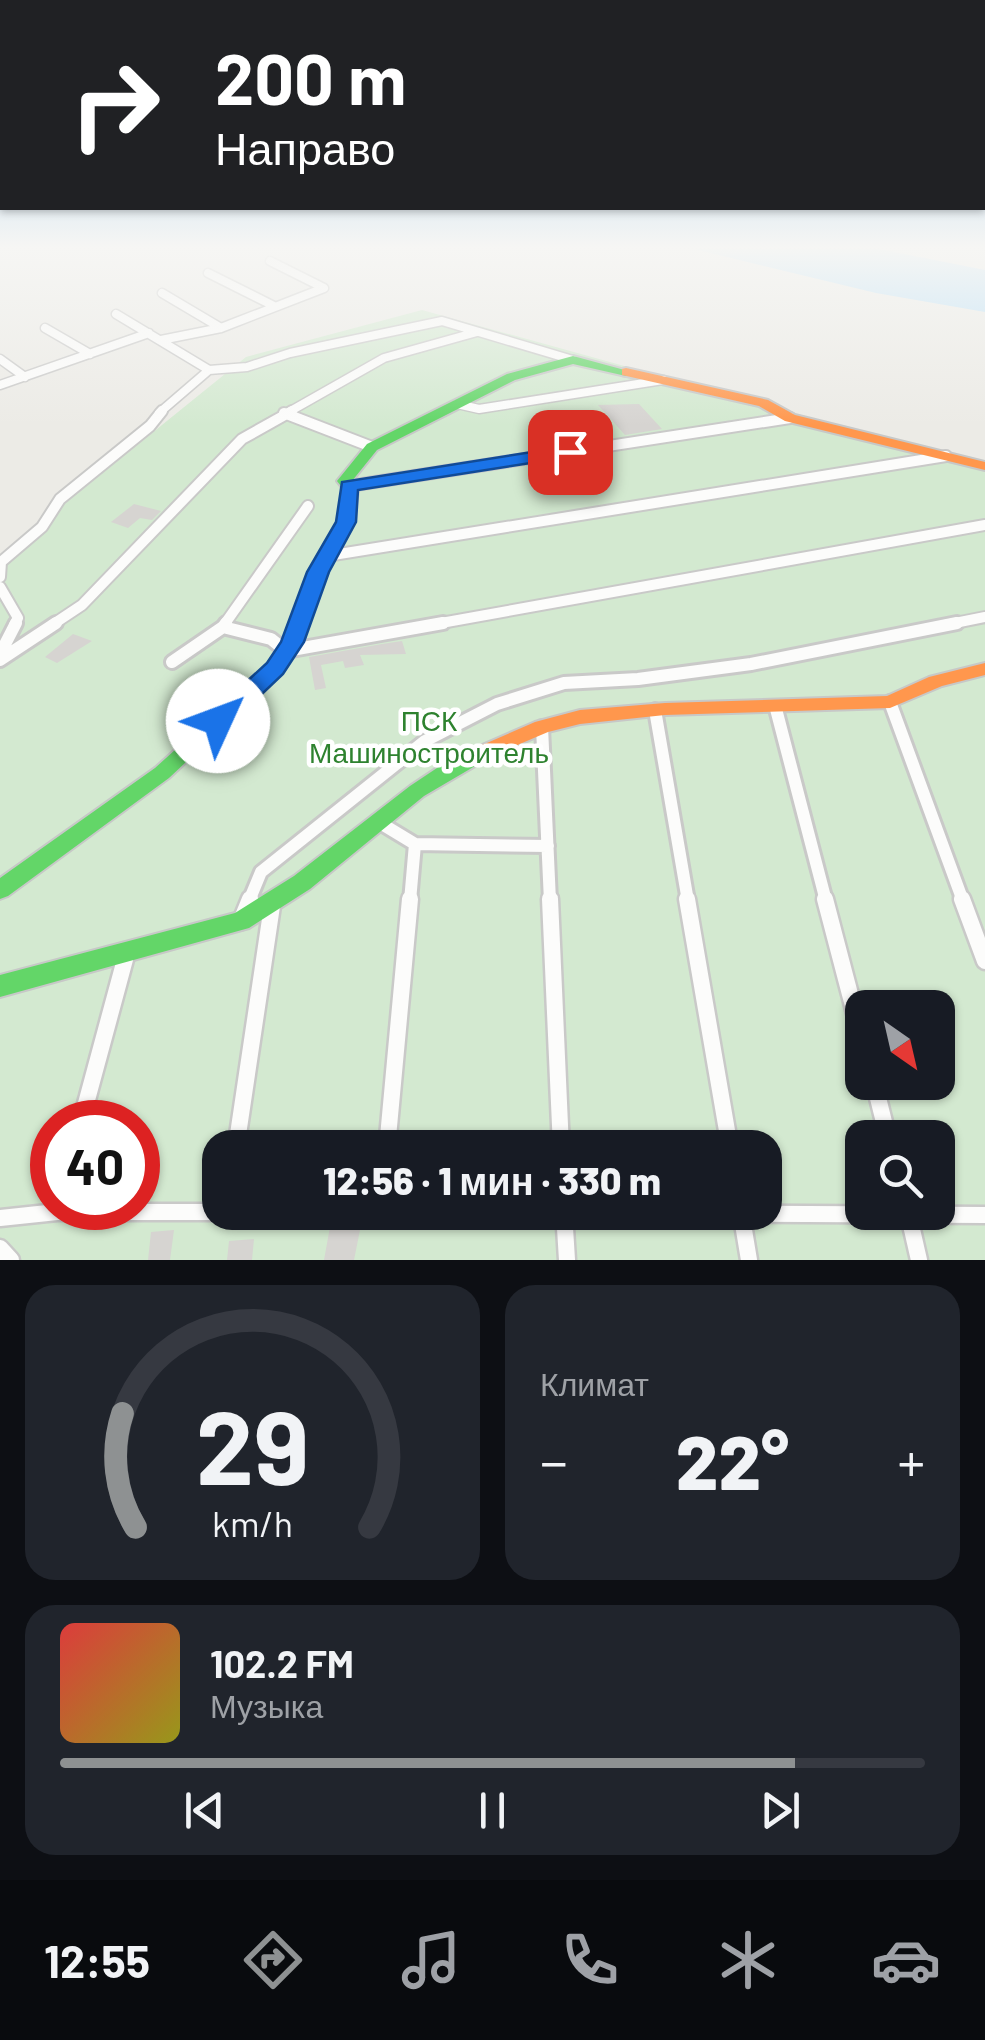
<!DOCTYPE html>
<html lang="ru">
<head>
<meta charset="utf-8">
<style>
	:root { --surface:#171b24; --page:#20242c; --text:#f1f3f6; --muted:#9ea1a6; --line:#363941; --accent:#8e9192 }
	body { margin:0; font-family:Barlow,sans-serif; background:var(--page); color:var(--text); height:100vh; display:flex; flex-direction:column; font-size:38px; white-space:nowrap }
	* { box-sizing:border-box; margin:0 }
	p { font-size:32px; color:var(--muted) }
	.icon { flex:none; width:55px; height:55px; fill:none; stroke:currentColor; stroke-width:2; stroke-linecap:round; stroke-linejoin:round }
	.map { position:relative; height:1260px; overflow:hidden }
	.sheet { display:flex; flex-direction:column; gap:25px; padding:25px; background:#0d0f14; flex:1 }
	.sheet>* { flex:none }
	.guide { position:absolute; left:0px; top:0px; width:985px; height:210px; box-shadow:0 2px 8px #0004; background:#202124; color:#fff; overflow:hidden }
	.needle { width:65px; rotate:146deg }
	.buttons { position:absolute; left:845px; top:990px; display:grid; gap:20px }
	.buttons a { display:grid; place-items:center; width:110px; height:110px; border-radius:20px; background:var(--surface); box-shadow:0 2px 8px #0004; font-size:50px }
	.speed { position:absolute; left:30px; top:1100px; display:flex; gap:20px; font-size:50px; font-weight:700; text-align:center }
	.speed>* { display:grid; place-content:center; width:130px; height:130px; border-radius:50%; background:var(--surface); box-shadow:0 2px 8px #0004; line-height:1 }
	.speed .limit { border:15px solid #d22; background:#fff; color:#111 }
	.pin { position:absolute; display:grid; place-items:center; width:85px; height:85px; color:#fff; margin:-42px; border-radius:20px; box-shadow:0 5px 15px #0006 }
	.me { position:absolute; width:110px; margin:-55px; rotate:47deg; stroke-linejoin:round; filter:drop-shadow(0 0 8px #0008) }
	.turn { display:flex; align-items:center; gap:35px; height:210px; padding:0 50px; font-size:45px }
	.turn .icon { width:130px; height:130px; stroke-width:2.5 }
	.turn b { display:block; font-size:70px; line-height:85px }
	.big { font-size:75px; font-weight:800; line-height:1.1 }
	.sheet .card { flex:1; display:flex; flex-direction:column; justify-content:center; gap:15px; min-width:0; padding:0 35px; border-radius:30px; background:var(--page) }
	.sheet .dial { align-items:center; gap:0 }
	.dial svg { height:260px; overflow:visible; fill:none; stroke:var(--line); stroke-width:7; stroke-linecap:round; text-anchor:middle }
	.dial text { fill:var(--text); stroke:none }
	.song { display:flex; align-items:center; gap:30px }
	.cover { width:120px; height:120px; border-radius:15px; background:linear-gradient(135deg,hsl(0 70% 55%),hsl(60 70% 35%)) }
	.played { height:10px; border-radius:5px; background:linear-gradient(90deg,var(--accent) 85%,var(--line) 85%) }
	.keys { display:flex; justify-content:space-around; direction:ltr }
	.heat { display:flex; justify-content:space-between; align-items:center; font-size:55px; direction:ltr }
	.sheet .tiles { flex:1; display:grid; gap:25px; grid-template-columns:1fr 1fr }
	.card:last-child { grid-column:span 2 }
	.trip { position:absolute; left:202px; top:1130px; width:580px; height:100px; border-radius:30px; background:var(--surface); box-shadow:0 2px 8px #0004; font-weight:800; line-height:100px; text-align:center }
	.dock { display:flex; height:160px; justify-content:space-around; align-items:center; background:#090b0e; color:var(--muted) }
	.dock .icon { width:70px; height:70px }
	.dock .active { color:var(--accent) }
	.dock b { font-size:45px; color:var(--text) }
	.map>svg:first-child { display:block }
</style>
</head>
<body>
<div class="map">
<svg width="985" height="1260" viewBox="0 0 985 1260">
	<rect width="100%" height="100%" fill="#ecebe6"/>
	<path fill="#d3e9d0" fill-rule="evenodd" d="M422 310 985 466V1260H0V556L246 357ZM862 1008H938V1082H862ZM52 1122H138V1208H52ZM862 1138H938V1212H862ZM220 1148H765V1212H220Z"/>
	<path fill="#b9e0f8" d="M694 249H879L985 270V312L876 293Z"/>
	<path fill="#d6d4d1" d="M639 404 662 429 625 435 598 405Z
		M134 504 161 511 152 520 140 518 128 528 111 522Z
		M73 634 92 641 57 663 45 657Z
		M402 641 406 654 360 655 364 665 345 668 343 661 321 665 326 688 315 690 309 657 382 644 384 650 382 644Z
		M572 1132H603L604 1148H573Z
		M330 1227 360 1230 354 1260H324Z
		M174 1230 170 1260H148L151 1232Z
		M254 1239 252 1260H227L229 1241Z"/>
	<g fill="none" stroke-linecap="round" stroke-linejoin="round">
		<g stroke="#c9c9c8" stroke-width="11">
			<path id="street-far3" d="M208 273 274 306
				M162 293 221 328
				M116 314 209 370 247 367 290 353 442 321 573 360
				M45 328 90 354
				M161 340 221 328 324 288 270 261
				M0 359 25 377
				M0 385 149 333
				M457 404 479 409 663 380
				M159 413 209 370
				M287 413 384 358 477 332"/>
		</g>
		<g stroke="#c9c9c8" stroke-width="14">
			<path id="street-far2" d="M284 413 372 447
				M349 486 790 418
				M327 556 946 456
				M0 577 1 562 42 527 60 499 150 426 162 411
				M0 587 18 618 14 625
				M52 625 82 605 242 439 292 411
				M224 625 308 506
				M430 625 985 525
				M945 625 985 617"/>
		</g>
		<g stroke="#c9c9c8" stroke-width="18">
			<path id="street-far1" d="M223 627 226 623
				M0 654 16 623
				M0 660 56 623
				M172 662 223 627 271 639 286 651 443 623
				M890 702 963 901
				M776 709 826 901
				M655 710 688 901
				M542 727 550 901
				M377 821 415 844 410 901
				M415 844 548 846
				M249 901 261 872 425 741 497 704 564 683 638 679 751 664 957 623"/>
		</g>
		<g stroke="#c9c9c8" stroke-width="21">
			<path id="street" d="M550 899 561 1148
				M687 899 730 1148
				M825 899 862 1040
				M962 899 985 961
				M241 921 250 899
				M874 1082 888 1138
				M81 1122 127 952
				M236 1148 272 906
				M387 1148 410 899
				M433 1212 985 1215
				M564 1212 567 1260
				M741 1212 749 1260
				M908 1212 919 1260
				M0 1218 57 1212H220
				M0 1248 11 1260"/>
		</g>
		<g stroke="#c7c8c7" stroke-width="4">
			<path id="fast" d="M573 356 632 372 626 376 573 364 515 380 377 450 352 481 358 489 354 522 326 572 302 643 281 673 169 778 8 896 0 899V878L155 768 269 665 284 642 310 572 338 522 344 490 337 481 367 444 507 374Z
				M480 747 487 749 490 754 487 759 424 796 310 889 249 928 0 997V975L235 913 294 876 410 786 440 766Z"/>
		</g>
		<g stroke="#c7c8c7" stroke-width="4">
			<path id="slow" d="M626 368 768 400 795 415 985 462V470L785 421 759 406 622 375V369Z
				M985 663V675L942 686 890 708 665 715 580 724 548 732 480 761 473 759 470 754 473 749 535 722 580 710 665 703 887 696 929 677Z"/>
		</g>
		<use href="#street-far3" stroke="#fcfcfb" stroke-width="8"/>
		<use href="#street-far2" stroke="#fcfcfb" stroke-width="10"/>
		<use href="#street-far1" stroke="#fcfcfb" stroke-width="12"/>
		<use href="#street" stroke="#fcfcfb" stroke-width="16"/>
		<use href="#fast" fill="#63d668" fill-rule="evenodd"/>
		<use href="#slow" fill="#ff974d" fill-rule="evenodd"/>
	</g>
	<linearGradient id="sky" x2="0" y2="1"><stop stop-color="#95c6ee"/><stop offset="0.58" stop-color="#f6f6f4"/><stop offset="1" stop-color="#f6f6f4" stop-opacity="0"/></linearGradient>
	<rect width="985" height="426" fill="url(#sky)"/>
	<path fill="#1a73e8" stroke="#114b97" stroke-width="2.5" d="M570 446 576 448V456L358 490 356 522 329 572 304 642 283 674 227 727H210L206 721 210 715 267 663 281 642 307 572 336 522 342 482Z"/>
	<g text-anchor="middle" stroke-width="9" stroke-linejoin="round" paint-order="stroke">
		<g font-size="28" fill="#2e822f" stroke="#fff">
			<text x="429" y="731">ПСК<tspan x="429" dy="32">Машиностроитель</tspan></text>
		</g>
	</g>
</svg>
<div class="buttons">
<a><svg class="needle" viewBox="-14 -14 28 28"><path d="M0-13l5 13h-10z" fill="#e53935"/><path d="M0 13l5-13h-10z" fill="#9ea1a6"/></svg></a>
<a><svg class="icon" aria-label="search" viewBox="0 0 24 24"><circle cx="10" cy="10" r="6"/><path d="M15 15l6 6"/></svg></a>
</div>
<div class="speed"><div class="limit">40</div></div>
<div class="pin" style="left:570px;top:452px;background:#d93025"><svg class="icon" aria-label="arrive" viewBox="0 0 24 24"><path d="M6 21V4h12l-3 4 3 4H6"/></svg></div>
<svg class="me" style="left:218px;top:721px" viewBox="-20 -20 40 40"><circle r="19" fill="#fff"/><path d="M0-13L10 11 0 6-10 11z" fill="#1a73e8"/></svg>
<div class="trip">12:56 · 1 мин · 330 m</div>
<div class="guide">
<div class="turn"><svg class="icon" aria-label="right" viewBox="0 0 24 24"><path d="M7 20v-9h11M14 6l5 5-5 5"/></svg><div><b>200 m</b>Направо</div></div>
</div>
</div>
<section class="sheet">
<div class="tiles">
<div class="card dial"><svg viewBox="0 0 100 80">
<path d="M14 69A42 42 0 1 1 86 69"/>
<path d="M14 69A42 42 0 0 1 10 34" stroke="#8e9192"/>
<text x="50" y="56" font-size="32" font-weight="700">29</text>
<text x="50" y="72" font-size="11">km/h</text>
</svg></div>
<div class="card"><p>Климат</p>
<div class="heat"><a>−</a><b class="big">22°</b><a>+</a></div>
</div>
<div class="card">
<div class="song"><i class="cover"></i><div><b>102.2 FM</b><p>Музыка</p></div></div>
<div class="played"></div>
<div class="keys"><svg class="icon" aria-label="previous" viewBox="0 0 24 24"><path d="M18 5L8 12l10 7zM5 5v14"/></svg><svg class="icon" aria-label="pause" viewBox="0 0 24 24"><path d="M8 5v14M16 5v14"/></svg><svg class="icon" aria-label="next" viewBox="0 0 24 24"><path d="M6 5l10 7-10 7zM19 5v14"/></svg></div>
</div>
</div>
</section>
<nav class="dock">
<b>12:55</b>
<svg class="icon active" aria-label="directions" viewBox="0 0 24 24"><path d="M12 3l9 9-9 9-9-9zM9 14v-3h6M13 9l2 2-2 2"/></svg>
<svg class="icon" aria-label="music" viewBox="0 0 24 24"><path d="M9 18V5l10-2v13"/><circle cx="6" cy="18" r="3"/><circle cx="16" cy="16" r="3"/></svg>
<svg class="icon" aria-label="phone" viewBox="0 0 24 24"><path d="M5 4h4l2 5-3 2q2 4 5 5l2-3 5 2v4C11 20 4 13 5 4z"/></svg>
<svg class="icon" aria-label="climate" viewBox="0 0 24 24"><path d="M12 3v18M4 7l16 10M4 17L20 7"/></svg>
<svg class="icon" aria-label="car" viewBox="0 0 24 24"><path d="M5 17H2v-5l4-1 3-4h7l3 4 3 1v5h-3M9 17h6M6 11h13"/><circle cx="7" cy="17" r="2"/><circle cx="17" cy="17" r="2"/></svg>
</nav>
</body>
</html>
